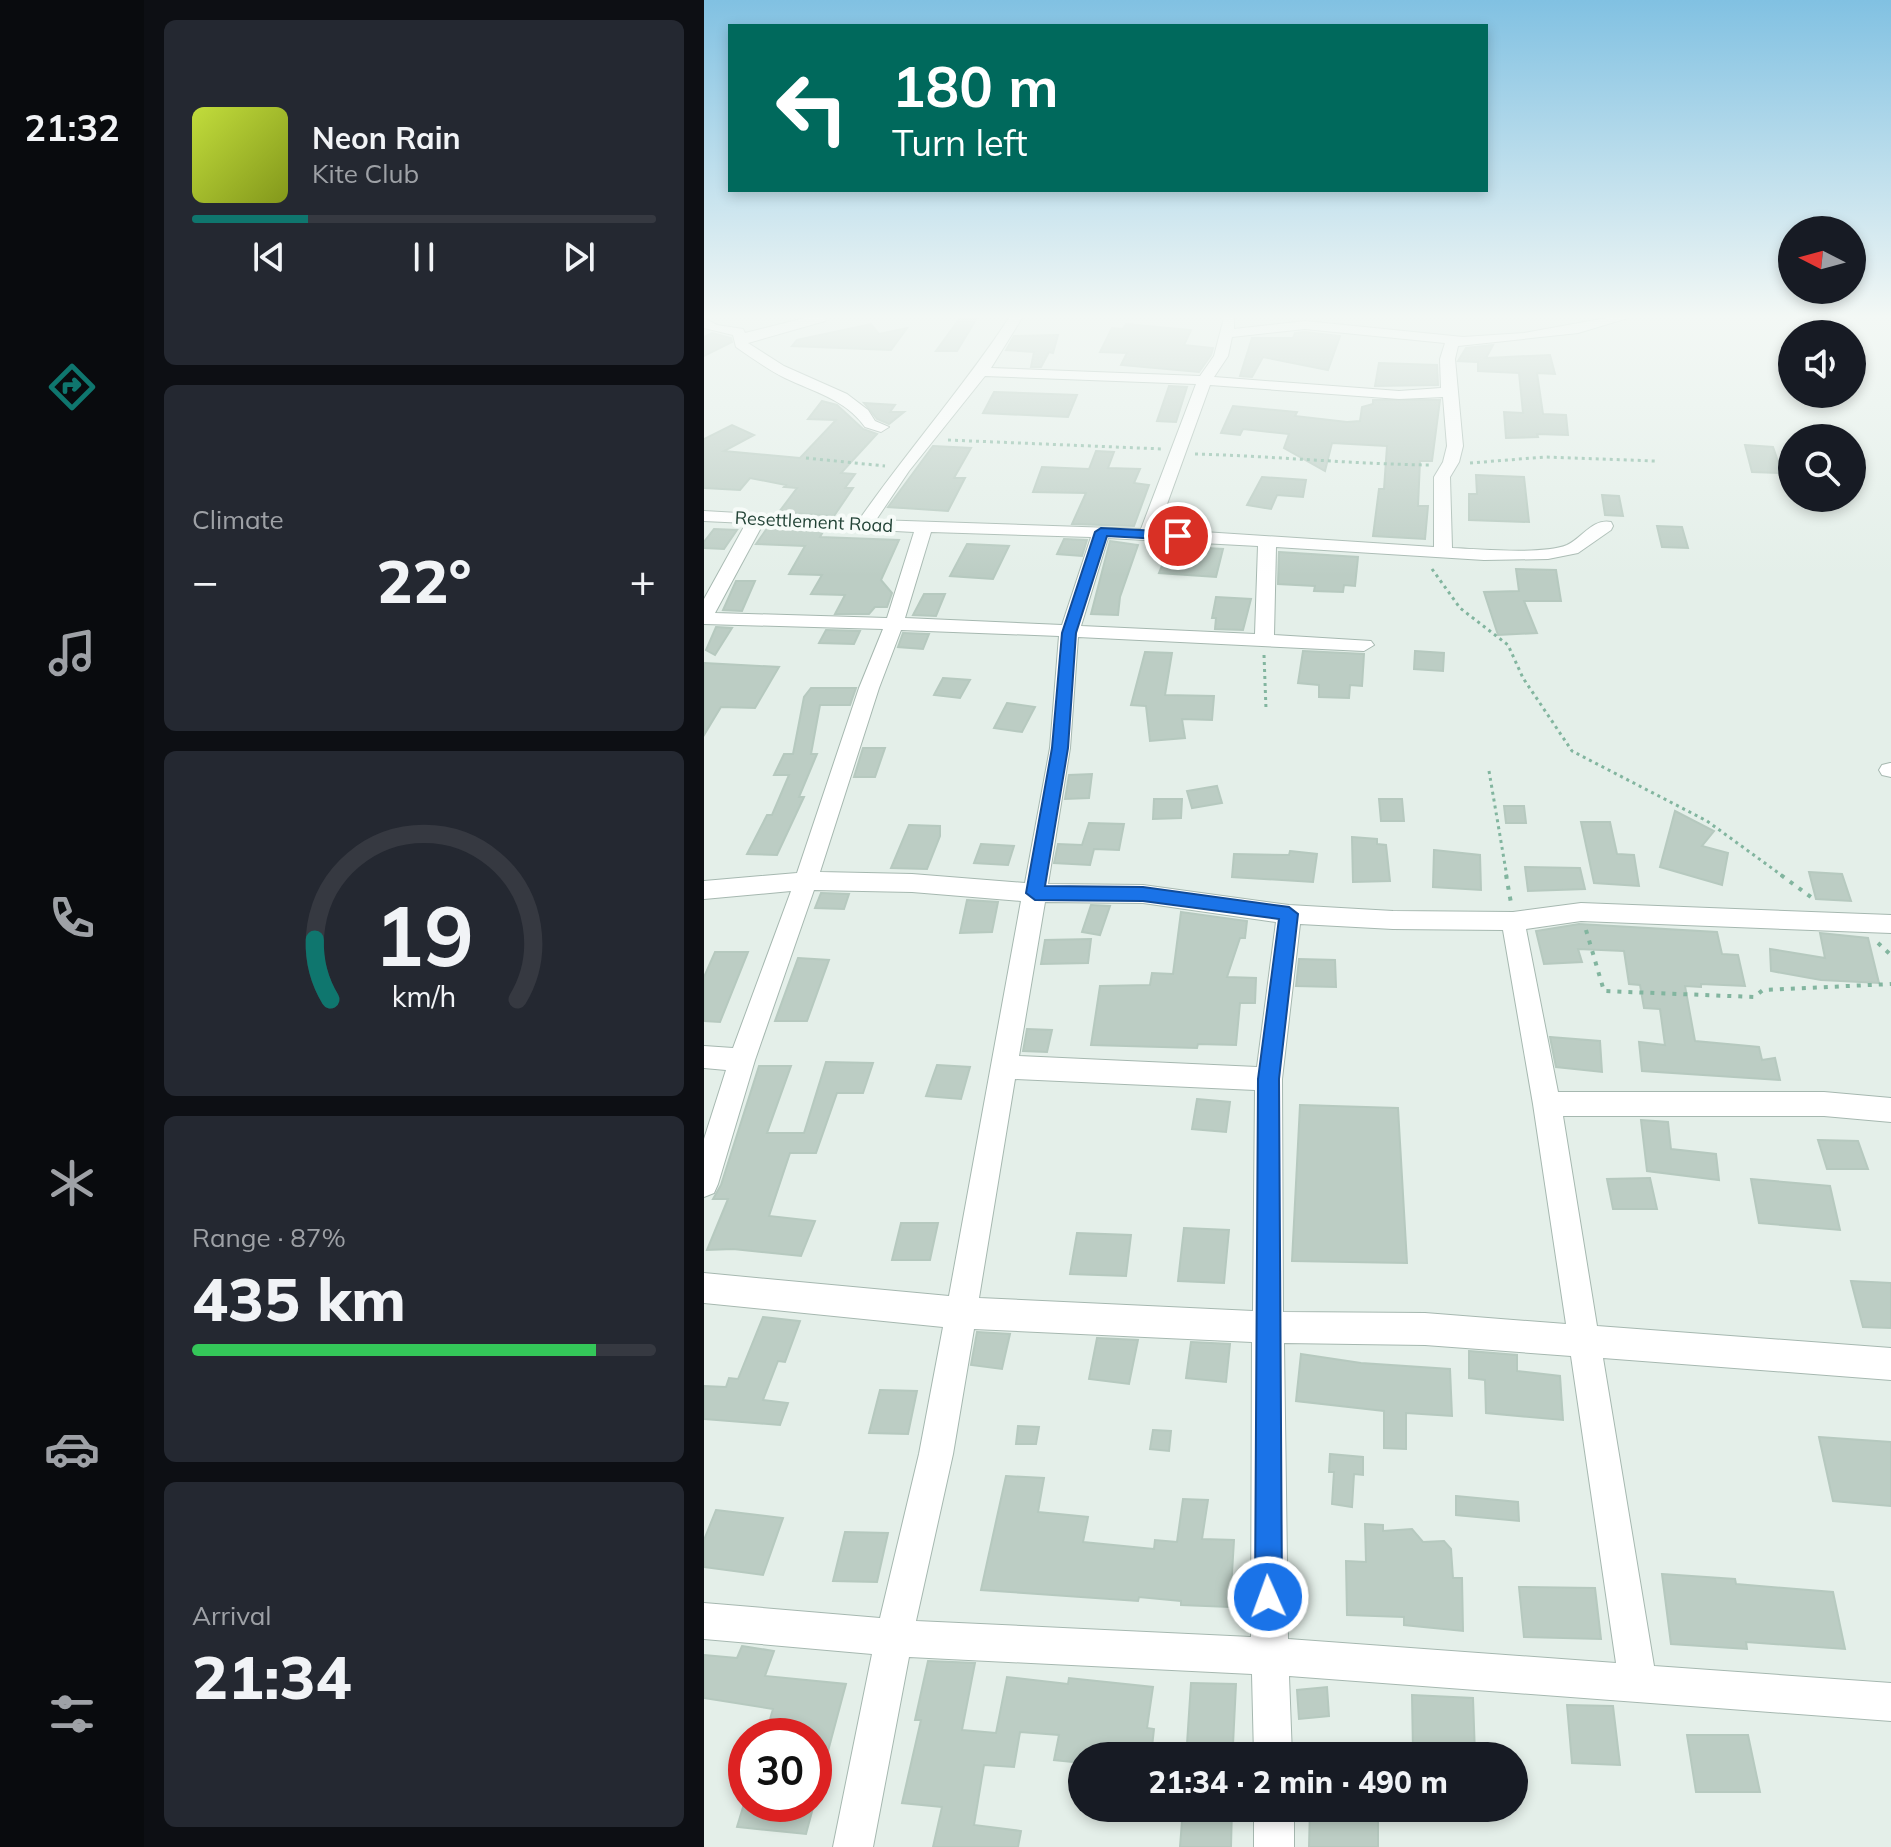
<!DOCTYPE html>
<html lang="en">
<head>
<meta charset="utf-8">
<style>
	:root { --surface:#171b24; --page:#242831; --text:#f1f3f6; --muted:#9ea1a6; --line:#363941; --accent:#0f766e }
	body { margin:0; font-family:Mulish,sans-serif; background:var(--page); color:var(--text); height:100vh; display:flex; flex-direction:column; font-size:30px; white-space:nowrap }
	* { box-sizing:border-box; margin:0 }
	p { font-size:26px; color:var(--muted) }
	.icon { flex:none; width:44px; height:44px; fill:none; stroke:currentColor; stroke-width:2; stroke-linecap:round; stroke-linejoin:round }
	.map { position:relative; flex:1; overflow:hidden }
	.details { display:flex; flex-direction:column; gap:20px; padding:20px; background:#0d0f14; width:560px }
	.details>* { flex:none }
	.banner { position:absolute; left:24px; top:24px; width:760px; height:168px; border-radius:0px; box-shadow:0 4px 12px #0003; background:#00695c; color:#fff; overflow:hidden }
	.needle { width:52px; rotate:276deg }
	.fabs { position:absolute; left:1074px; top:216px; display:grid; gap:16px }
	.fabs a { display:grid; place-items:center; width:88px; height:88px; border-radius:50%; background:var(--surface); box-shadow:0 4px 12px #0003; font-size:40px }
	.speed { position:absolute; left:24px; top:1718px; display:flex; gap:16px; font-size:40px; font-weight:700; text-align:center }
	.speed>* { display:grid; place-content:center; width:104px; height:104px; border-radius:50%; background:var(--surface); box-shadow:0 4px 12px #0003; line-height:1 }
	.speed .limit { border:12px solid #d22; background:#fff; color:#111 }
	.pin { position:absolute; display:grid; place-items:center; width:68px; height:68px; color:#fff; margin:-34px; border:4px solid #fff; border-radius:50%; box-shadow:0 2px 8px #0007 }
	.me { position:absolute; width:88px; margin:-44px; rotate:358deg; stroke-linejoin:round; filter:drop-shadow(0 0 6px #0008) }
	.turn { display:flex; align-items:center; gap:28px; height:168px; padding:0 32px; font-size:36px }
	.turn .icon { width:104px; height:104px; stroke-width:2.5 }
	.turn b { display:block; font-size:56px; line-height:68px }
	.big { font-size:60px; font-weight:800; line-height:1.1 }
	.details .widget { flex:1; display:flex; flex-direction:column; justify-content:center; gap:12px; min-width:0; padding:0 28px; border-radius:12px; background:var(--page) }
	.details .dial { align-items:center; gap:0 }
	.dial svg { height:208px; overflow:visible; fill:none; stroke:var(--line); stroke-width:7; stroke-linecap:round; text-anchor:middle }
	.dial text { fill:var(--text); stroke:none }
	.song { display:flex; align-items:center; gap:24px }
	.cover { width:96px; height:96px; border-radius:12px; background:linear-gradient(135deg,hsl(70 70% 55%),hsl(70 70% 35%)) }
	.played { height:8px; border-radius:4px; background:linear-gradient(90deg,var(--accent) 25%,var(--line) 25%) }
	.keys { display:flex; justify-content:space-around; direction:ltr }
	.heat { display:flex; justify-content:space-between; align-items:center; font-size:44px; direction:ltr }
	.charge { height:12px; border-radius:6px; background:linear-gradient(90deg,#34c759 87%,var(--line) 0) }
	.trip { position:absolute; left:364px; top:1742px; width:460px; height:80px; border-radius:40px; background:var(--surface); box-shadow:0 4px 12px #0003; font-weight:800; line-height:80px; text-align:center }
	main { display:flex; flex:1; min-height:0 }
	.dock { display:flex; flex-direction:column; width:144px; justify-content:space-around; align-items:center; background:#090b0e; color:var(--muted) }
	.dock .icon { width:56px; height:56px }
	.dock .selected { color:var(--accent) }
	.dock b { font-size:36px; color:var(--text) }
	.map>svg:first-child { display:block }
</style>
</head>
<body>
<main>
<nav class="dock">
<b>21:32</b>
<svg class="icon selected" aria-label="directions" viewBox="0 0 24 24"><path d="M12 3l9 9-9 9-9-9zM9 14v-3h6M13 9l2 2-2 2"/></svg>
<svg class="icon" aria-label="music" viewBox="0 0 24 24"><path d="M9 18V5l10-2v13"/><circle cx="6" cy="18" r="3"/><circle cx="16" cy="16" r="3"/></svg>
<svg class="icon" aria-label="phone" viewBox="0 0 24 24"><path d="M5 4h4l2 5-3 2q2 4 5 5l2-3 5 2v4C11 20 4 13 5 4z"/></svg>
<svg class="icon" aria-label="climate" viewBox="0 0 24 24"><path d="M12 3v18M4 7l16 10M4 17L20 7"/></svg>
<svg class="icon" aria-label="car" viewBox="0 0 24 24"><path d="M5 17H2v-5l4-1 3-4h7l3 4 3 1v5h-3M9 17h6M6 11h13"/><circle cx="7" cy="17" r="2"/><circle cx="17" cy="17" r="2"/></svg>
<svg class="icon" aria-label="filters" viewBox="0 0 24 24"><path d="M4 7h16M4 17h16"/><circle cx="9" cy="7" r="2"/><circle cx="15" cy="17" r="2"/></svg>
</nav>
<section class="details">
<div class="widget">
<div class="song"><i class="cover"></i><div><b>Neon Rain</b><p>Kite Club</p></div></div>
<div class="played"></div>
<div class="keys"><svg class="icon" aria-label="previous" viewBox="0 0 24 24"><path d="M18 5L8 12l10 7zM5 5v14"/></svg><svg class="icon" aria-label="pause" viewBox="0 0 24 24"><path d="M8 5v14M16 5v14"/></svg><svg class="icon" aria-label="next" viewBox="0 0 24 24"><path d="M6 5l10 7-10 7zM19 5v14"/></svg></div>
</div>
<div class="widget"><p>Climate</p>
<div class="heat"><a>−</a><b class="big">22°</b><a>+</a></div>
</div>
<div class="widget dial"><svg viewBox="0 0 100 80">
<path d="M14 69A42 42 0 1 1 86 69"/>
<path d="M14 69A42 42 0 0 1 8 46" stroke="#0f766e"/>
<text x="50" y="56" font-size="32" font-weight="700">19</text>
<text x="50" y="72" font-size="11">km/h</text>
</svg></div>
<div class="widget"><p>Range · 87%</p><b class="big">435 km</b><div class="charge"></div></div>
<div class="widget"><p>Arrival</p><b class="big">21:34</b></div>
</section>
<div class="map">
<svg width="1187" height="1847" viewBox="0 0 1187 1847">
	<rect width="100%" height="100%" fill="#e4efe9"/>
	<path fill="#bccdc4" stroke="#b6c9bf" stroke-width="2" d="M256 318H273L253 351H232Z
		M167 324 175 334 203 328 187 350 88 346 93 340Z
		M422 324 487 330 480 345 509 348 507 355 495 372 417 365 423 353 396 352 408 328 419 329Z
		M601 332 636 336 624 370 559 357 548 377 536 376 548 338H589L591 333Z
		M8 333 27 338 28 342 0 356V337Z
		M352 335H354L349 353 345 352 337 367H327L330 352 302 350 310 336Z
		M789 345 782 358 846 355 851 374 833 373 839 414 862 415 864 435 833 434 834 437 802 438 800 412 819 413 815 373 774 371V362L754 361 762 348Z
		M675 363 733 365 734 385 671 386Z
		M465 386 483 387 472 422 453 421Z
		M290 392 373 395 364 417 279 413Z
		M669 400H736L728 461H716L714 506H724L721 539 669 536 675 489H680L683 446 628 443 621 471 580 448 585 434 539 429 536 435 517 433 529 406 593 412 591 416 643 422 656 421 658 407 669 404Z
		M118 401 133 405 159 429 173 434 137 473 151 474 141 488H149L130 516 75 512 93 488 80 487 82 485 46 478 36 490 0 488V439L28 425 50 435 20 451 96 458 132 420 104 419Z
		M160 403 191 405 186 412H200L185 424 173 419Z
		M1041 445 1069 447 1078 473 1048 472Z
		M229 446 267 448 250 478H261L244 511 184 507Z
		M392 451 410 452 404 468 436 469 430 483 445 485 430 526 368 524 382 493 329 492 338 467 385 469Z
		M772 475 820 477 825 522 765 520V494H773Z
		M558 477 602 480 599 497 573 495 567 509 543 505Z
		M898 495 915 496 919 516 901 515Z
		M953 526 978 527 984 548 958 547Z
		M64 527 120 530 116 537 195 540 177 580 188 593 183 607H171L165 614H131L141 595 107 594 118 575 85 574 101 546 52 544Z
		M10 529 33 530 20 549 0 548V542Z
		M360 539 383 540 378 556 353 554Z
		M406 541 434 545 416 597 414 615 387 614Z
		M263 544 305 546 289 579 246 576Z
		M466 546 519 549 512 577 455 573Z
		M575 552 654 557 651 586 640 585 639 592 610 591 611 586 574 584Z
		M812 569 852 570 857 601H820L833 633 794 635 780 592 815 591Z
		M32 581H51L38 611 19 610Z
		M220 594H241L232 616 209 615Z
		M512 597 547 599 539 630 511 629 512 618H508Z
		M12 627 28 628 11 655 2 650Z
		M122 630 156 631 150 644 115 643Z
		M199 633 225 634 219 649 194 647Z
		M599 651 660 654 658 686 646 685 645 698 615 697V685L594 683Z
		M711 651 740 653 739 671 710 669Z
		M441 652 468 653 461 695 510 696 508 720 478 719 481 738 446 741 442 706 427 705Z
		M0 663 75 667 51 708 17 707 0 735Z
		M239 678 266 680 256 698 230 695Z
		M107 688H152L146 705H116L107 754H113L95 797H100L73 855 43 854 63 815H68L85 775H70L80 754H89L100 697Z
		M303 703 331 707 318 732 290 728Z
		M159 748H181L171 777H150Z
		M388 774 385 798 361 799 365 775Z
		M513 786 518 803 488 808 483 791Z
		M450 799H478L477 818 449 819Z
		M675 799H698L700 821H677Z
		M800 806H820L822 823H802Z
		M971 811 1010 831 998 846 1024 853 1018 885 956 867Z
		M877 822H906L913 854 930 855 935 886 890 883Z
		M385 823 420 824 415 850 390 849 386 865 350 863 354 844 378 845Z
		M205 825 236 826V836L223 869 187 868Z
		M648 837 673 839V844L682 845 686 881 649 882Z
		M277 844 310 846 304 865 270 863Z
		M730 850 776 855 777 890 729 887Z
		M586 851 613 854 609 882 528 877 530 854 585 855Z
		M821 867 876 868 881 889 824 891Z
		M1105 872 1138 874 1147 901 1112 899Z
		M117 893 145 894 140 909 111 908Z
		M263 900 294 902 288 932 256 933Z
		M387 905 406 906 396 935 378 932Z
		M477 912 543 921 541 938H536L523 977 552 978 551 1003H536L532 1045 494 1044 493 1048 387 1045 396 986 446 985 448 973 469 974Z
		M875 924 1013 932 1018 954 1034 955 1041 986 997 984V987L981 986 991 1041 1055 1047 1058 1060 1071 1058 1076 1080 938 1071 935 1042 961 1045 956 1009 940 1008 936 985 925 984 920 951 874 949 878 962 840 964 832 931Z
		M1116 933 1164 938 1175 983 1117 980 1067 971 1066 949 1121 958Z
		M387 939 384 963 337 964 341 940Z
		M11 952H44L16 1022 0 1021V977Z
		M94 958 125 960 103 1021H71Z
		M595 959 631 960 632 987 592 986Z
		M323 1029 348 1030 343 1052 319 1051Z
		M846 1037 896 1041 898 1072 852 1067Z
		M122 1062 169 1063 159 1093H133L112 1153H86L65 1216 111 1221 97 1256 29 1249 3 1250 24 1199H9L17 1185 55 1066H87L63 1133H100Z
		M233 1065 266 1067 257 1099 222 1096Z
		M493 1099 526 1102 522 1132 488 1129Z
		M596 1105 694 1108 703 1263 588 1261Z
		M937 1120 964 1122 967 1149 1012 1154 1015 1180 943 1171Z
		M1114 1140 1154 1141 1164 1169H1123Z
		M946 1178 953 1209H909L903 1179Z
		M1047 1179 1126 1186 1136 1230 1055 1223Z
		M197 1223H234L226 1260H188Z
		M480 1228 525 1230 520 1283 474 1281Z
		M373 1233 427 1235 422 1276 366 1274Z
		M1147 1281 1187 1283V1328L1159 1327Z
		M59 1317 96 1321 81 1362 74 1361 59 1400 84 1403 76 1425 0 1419V1386L22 1387 25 1378 34 1379Z
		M273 1332 306 1334 298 1369 267 1365Z
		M393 1338 434 1340 425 1384 385 1379Z
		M487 1342 526 1344 522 1382 482 1378Z
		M765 1351 813 1355V1371L856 1376 859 1420 782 1413 781 1380 765 1378Z
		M597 1354 657 1363 746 1369 748 1416 702 1413V1449L680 1448V1411L592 1401Z
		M176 1390 213 1391 204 1434 165 1433Z
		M314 1426 335 1427 332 1444H312Z
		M449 1430 467 1431 465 1451 446 1449Z
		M1115 1437 1187 1442V1506L1129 1501Z
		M626 1454 659 1457V1475L650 1474 648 1507 628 1504 630 1472H625Z
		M302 1476 340 1478 334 1512 384 1517 379 1542 450 1549 451 1540 473 1542 479 1499 504 1500 498 1539 530 1540 526 1607 477 1605V1601L435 1597 434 1601 277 1590Z
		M752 1496 814 1502 815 1521 752 1515Z
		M12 1510 79 1518 59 1575 0 1567V1540Z
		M661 1524 679 1525V1531L708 1529 719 1542 740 1541 747 1549 749 1578H758L759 1631 700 1625V1617L643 1615 642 1561 662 1562Z
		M141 1532 184 1533 173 1582 129 1581Z
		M958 1574 1031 1579 1032 1584 1129 1592 1141 1649 1042 1642 1043 1649 967 1644Z
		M815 1587 891 1588 897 1639 820 1637Z
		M38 1646 70 1651 61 1676 142 1684 116 1781 110 1780V1736H61L69 1709 0 1698V1655L33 1658Z
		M224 1661 271 1663 258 1730 292 1733 303 1677 364 1684 365 1678 449 1687 443 1728 450 1729 447 1756H378V1763L350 1760 355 1735 316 1732 310 1767 280 1765 270 1825 317 1831 314 1847H229L238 1807 198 1803 217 1720H211Z
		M487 1683 532 1684 529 1745 483 1744Z
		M623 1687 625 1716 595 1719 593 1690Z
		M708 1695 769 1698 771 1755 709 1751Z
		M863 1705 909 1706 916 1765 868 1763Z
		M983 1735H1044L1056 1792H992Z
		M40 1804H110L102 1834 33 1827Z
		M479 1808H528L527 1847H476Z
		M606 1808H674V1847H605Z"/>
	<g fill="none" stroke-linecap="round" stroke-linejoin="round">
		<g stroke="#a6b8b0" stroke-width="2">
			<path id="minor" d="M0 318 13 325 39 329 41 333 101 318H122L121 321 44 343 80 366 143 394 164 410 171 421 185 427 177 432 161 427C141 399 110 392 81 378 63 369 48 358 32 347L29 335 0 328Z
				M305 318H318L287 368 496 376 510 356 520 318H530V329L601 321 759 337 820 333 902 318H924L874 333 754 346 751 359 759 446 755 462 746 477 748 548C775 549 839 555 863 545 878 538 889 518 907 522L909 526 907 530 874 553 844 559 780 560 572 547 570 635 667 641 670 645 660 651 374 637 366 748 344 884 439 885 585 905 689 911 809 912 877 903 1187 915V933L877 921 822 929 854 1092H1120L1187 1098V1122L1120 1116H859L893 1326 1187 1348V1380L899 1358 950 1666 1187 1683V1721L585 1676 588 1756H550L548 1674 205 1657 169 1847H129L168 1654 0 1639V1603L176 1618 215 1454 239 1327 0 1303V1273L245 1296 317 901 208 892 110 890 51 1060 14 1184 10 1193 0 1197V1139L22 1070 0 1068V1046L29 1048 87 891 0 899V881L93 873 155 688 179 629 0 624V599L42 523 0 521V511L155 520C203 451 259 388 305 318ZM601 329 741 343 736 359 737 388 695 391 510 377 524 356 528 337ZM281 376 492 384 437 529 172 520 205 471ZM506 385 695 399 739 397 743 446 739 462 730 477V547L454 529ZM59 524 210 532 183 618 11 613ZM227 532 387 537 358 625 201 618ZM404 538 554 546 551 634 377 626ZM197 630 355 636 346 748 321 883 208 874 116 872 175 688ZM341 902 439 903 572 922 553 1067 315 1056ZM596 924 689 929 799 930 829 1104 862 1324 721 1313 579 1312 578 1079ZM311 1079 551 1090 549 1311 275 1298ZM270 1329 548 1342 547 1637 212 1621 249 1454ZM580 1343 721 1345 867 1356 912 1663 584 1639Z
				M1186 763H1187V777L1178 775 1175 770 1178 765Z
				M550 1808H590V1847H550Z"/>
		</g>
		<path stroke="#82b59f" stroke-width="3" stroke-dasharray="3 4" stroke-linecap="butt" d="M244 440 459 449
			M491 454C569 456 647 464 725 465
			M102 458 181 466
			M766 463 841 457 951 461
			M728 569 756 608 804 645 819 678 868 751 1003 821 1080 877
			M560 655 562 709
			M785 771 803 877"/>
		<path stroke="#82b59f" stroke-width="4" stroke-dasharray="4 7" stroke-linecap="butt" d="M802 875 807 903
			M1077 875 1111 900
			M882 930 900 991 1050 997 1059 990 1187 984
			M1174 943 1187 955"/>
		<use href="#minor" fill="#fff" fill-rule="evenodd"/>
	</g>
	<linearGradient id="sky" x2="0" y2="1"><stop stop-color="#81c1e2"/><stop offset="0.55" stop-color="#f3f8f5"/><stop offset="1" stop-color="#f3f8f5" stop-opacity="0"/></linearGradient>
	<rect width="1187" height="576" fill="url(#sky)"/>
	<path fill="#1a73e8" stroke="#114b97" stroke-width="2" d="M397 528 474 532 481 536 474 540 403 536 372 633 364 748 341 886 439 887 585 907 594 914 575 1079 578 1597 574 1606 564 1610 555 1606 551 1597 554 1079 575 919 439 901 331 900 322 893 348 748 358 633 391 532Z"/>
	<g text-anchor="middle" stroke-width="8" stroke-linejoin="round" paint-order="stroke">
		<g font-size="18" fill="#224336" stroke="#f6fbf8">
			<text transform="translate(110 522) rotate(3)" y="6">Resettlement Road</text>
		</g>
	</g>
</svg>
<div class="fabs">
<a><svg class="needle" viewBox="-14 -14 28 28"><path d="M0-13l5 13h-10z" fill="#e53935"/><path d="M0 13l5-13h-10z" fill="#9ea1a6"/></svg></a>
<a><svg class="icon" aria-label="sound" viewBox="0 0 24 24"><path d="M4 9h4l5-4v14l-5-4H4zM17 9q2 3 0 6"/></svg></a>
<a><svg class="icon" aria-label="search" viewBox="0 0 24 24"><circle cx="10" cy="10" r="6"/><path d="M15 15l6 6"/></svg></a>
</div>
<div class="speed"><div class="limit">30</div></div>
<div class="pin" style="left:474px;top:536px;background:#d93025"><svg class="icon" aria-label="arrive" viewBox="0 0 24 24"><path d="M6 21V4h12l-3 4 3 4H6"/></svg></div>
<svg class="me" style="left:564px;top:1597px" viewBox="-20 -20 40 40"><circle r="17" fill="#1a73e8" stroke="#fff" stroke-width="3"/><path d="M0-11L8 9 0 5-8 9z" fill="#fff"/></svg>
<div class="trip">21:34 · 2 min · 490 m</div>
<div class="banner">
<div class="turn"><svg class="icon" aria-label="left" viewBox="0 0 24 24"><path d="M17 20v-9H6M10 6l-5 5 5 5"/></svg><div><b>180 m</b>Turn left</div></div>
</div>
</div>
</main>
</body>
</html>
